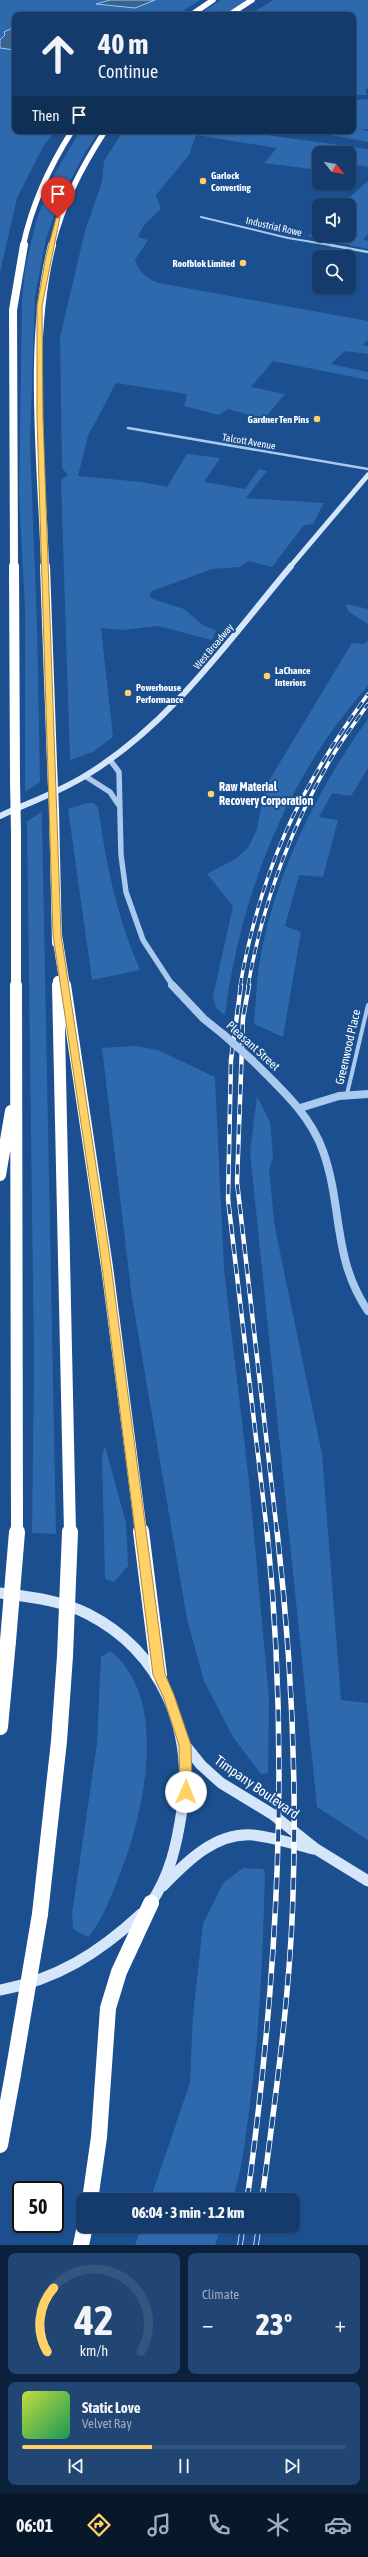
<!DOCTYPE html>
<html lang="en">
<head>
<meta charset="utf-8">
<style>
	:root { --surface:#143b6b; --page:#214673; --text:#f1f3f6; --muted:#9dadc1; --line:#33557e; --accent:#ffd166 }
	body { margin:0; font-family:"Asap Condensed",sans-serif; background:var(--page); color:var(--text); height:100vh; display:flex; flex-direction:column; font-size:15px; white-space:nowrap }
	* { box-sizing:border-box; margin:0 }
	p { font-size:13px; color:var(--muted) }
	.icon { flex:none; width:22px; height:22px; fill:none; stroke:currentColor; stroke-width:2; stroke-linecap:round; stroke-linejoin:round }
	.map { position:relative; height:2245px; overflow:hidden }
	.sheet { display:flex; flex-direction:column; gap:8px; padding:8px; background:#0b203b; flex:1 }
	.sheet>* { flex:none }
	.guide { position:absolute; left:12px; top:12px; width:344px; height:122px; border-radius:8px; box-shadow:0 1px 3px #0004,0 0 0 1px var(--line); background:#143b6b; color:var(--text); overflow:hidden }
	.needle { width:26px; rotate:121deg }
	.tools { position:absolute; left:312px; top:146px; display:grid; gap:8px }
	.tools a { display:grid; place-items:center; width:44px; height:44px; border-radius:8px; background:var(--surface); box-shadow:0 1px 3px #0004,0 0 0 1px var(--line); font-size:20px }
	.speed { position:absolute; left:12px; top:2181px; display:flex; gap:8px; font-size:20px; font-weight:700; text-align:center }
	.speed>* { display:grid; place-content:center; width:52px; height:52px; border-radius:50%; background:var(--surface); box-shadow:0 1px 3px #0004,0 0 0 1px var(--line); line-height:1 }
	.speed .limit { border:2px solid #111; border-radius:6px; background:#fff; color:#111 }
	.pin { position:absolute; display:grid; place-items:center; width:34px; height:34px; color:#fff; margin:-41px -17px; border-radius:50% 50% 50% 0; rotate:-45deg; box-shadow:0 0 4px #0007 }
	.pin .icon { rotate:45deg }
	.me { position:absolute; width:44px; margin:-22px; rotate:1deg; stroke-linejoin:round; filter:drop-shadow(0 0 3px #0008) }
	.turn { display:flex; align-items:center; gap:14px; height:84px; padding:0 20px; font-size:18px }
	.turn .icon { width:52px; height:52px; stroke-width:2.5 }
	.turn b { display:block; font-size:28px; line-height:34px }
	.then { display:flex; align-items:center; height:38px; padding:0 20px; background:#0003; gap:8px; font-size:15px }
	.big { font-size:30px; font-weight:800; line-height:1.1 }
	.sheet .widget { flex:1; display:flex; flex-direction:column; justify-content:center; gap:6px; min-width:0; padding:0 14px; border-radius:8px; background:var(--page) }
	.sheet .dial { align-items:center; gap:0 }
	.dial svg { height:104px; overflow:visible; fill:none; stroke:var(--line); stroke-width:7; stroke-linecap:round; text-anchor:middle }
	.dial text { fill:var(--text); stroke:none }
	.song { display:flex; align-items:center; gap:12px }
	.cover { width:48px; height:48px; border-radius:6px; background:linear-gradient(135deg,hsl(70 70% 55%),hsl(150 70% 35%)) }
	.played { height:4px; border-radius:2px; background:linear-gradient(90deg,var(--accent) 40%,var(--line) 40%) }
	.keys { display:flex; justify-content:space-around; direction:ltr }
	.heat { display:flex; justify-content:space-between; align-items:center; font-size:22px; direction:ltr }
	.sheet .tiles { flex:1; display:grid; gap:8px; grid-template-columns:1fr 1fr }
	.widget:last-child { grid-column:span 2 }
	.trip { position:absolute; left:76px; top:2193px; width:224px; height:40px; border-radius:8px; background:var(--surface); box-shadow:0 1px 3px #0004,0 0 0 1px var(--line); font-weight:800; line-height:40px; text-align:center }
	.tabs { display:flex; height:64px; justify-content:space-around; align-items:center; background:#08182b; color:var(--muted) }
	.tabs .icon { width:28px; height:28px }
	.tabs .on { color:var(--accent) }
	.tabs b { font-size:18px; color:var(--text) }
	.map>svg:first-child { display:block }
</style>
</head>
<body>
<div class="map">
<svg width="368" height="2245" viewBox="0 0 368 2245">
	<rect width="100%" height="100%" fill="#1b4f8f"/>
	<path fill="#2e69ad" d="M0 0H200L176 15H15V131H55L43 147 17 198 0 273Z
		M221 0H248L225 15H198Z
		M274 0H368V88L365 90 367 95H353V15H248Z
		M368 99V129H361L368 131V142L309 131H353V100Z
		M80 131H99L83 156 57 207 46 239 35 296 30 444 37 624 40 782 25 792V609L19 492 22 301 25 269 36 221 54 175Z
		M123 131H238L368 149V167L349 164V153H319V170L264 163 277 148 196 135 189 155 156 195 161 209C151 219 143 223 138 237L148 240 135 260C139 272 147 279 159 283L368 321V340L362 345 368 346V354L345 351 331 364 368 372V380L273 361 251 387 285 394 264 419 228 409 219 415 184 406 187 394 116 383 88 436 78 476 142 482 167 487 187 454 220 458 204 482 245 489 259 469 267 471 246 498 324 503 313 524 304 525 272 567 249 561 240 567 212 569 152 591 149 596 153 599 184 609 204 626 216 630 212 640 158 626 121 630 101 628 113 737 93 752 70 760 61 480 68 475 62 468 60 337 85 231 102 182 104 161Z
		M368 181V234L363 239 368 241V249L308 236 319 225V235H349V205H341Z
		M346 604 368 609V624L348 611Z
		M368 640V686C287 776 240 896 225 1015L216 1008 213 996 233 906 207 874 235 859 248 848 257 829 265 787 352 643 364 644Z
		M368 719V768L351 796 332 793 319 817 338 820 323 877 299 875 285 926 301 932 283 1037 254 1024C256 1005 256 985 259 966 273 878 316 791 368 719Z
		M87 803H94L98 807C107 868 116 913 140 970L92 980 68 809Z
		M42 812V821L56 1534 32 1533 34 1363 27 821Z
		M136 1046 158 1050 215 1077 224 1270 249 1481 269 1698 268 1773 261 1774 233 1737 204 1681 187 1619 132 1298 102 1048Z
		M257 1096 270 1122 273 1156 269 1171 275 1228 322 1454 341 1700 368 1703V1840L317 1807 250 1152Z
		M105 1446 126 1523 128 1566 114 1582 105 1579 102 1456Z
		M110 1651C173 1700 142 1824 115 1886 108 1904 101 1922 88 1937L73 1929 72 1914 97 1744 101 1657Z
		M243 1868 263 1869 265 1872C263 1952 260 2032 249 2111 245 2141 242 2171 232 2200H150L190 2083 193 2016 203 1924 223 1883Z
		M142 2226H222L215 2245H135Z"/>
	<path fill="#3c6290" stroke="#9cc4f0" d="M110 0H155L135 8 96 4Z
		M15 27V50L0 48V40L5 35 4 32Z"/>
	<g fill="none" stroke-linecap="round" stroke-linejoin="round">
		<path stroke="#a9c9ee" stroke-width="2" d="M201 217 288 238 336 246"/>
		<path stroke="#a9c9ee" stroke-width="2.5" d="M330 245 368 252
			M128 428 368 469"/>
		<path stroke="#a9c9ee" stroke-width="4" d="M347 1094 368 1005"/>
		<path stroke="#a9c9ee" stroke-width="5.5" d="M110 760 119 772 121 855 126 892 143 940 173 986
			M85 776 110 792 118 804"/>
		<path stroke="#a9c9ee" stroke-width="8" d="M172 985 204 1019 224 1035
			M252 1060C279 1087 310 1114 323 1151 343 1207 332 1258 368 1311
			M300 1108 339 1096 368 1094"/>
		<path stroke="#d6e6fa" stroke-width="5" d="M290 567 368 475"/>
		<path stroke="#d6e6fa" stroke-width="6" d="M0 816C28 803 59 792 85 776 170 725 228 641 291 566"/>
		<path stroke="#d6e6fa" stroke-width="11" d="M0 1593C30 1597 61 1600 88 1614 162 1652 194 1730 182 1810 177 1843 170 1877 150 1904
			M185 1745 201 1765 221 1783 272 1814 316 1849 368 1881
			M163 1886C187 1861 216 1832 253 1835 274 1837 293 1844 313 1849
			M0 1990C56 1980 99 1953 141 1914"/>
		<path stroke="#fff" stroke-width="5.5" d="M191 15 213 0
			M229 15 252 0
			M23 246C32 204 49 167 72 131
			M52 246C64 201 80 170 105 131"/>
		<path stroke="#fff" stroke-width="8" d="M14 567 13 310 24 245
			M45 567C42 467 27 342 52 245"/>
		<path stroke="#fff" stroke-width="10" d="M14 566 15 780
			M45 566 52 764
			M54 811 57 943
			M16 833V986
			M57 935 65 986
			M58 981V986"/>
		<path stroke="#fff" stroke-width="12" d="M16 985 17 1532
			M58 985 70 1532
			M65 985 107 1267 141 1532
			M0 1175 11 1111"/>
		<path stroke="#fff" stroke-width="16" d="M141 1531 159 1675
			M0 1727 8 1641
			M40 1914 59 1741 65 1656
			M0 2145 13 2074
			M90 2200 99 2137 108 2008 119 1972 151 1903
			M81 2245 85 2226"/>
		<g stroke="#fff" stroke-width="3.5">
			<path id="rail-far2" d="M240 986C261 869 298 790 368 694
				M248 986C262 906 289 832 329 762 340 742 355 723 368 704"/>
		</g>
		<g stroke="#fff" stroke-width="4.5">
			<path id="rail-far1" d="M241 985 231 1060 228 1199 267 1532
				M249 985 243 1018 237 1182 277 1532"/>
		</g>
		<g stroke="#fff" stroke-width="5.5">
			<path id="rail" d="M247 2200C278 1977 290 1755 267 1531
				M262 2200C275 2099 290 1997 293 1895 297 1773 291 1652 277 1531
				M240 2245 243 2226
				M256 2245 259 2226"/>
		</g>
		<use href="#rail-far2" stroke="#1b4f8f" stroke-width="2.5" stroke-dasharray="8" stroke-linecap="butt"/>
		<use href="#rail-far1" stroke="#1b4f8f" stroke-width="3" stroke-dasharray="10" stroke-linecap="butt"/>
		<use href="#rail" stroke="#1b4f8f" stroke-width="4" stroke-dasharray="12" stroke-linecap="butt"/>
		<path stroke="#a9c9ee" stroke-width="8" d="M224 1035 252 1060"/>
		<path stroke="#fff" stroke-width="10" d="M52 764 54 811
			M15 780 16 833"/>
		<path stroke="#fff" stroke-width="16" d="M8 1641 17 1532
			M65 1656 70 1532
			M13 2074 40 1914"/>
	</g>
	<path fill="#ffd166" stroke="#a68842" d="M60 217 42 306 43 418 61 935 109 1251 165 1674 174 1695 191 1745 192 1792 190 1796 186 1798 182 1796 180 1792 179 1745 163 1696 153 1675 100 1251 53 935 37 418V306L46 256 56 218Z"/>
	<g fill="#ffd166" stroke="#1b4f8f" stroke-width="1.5">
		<circle cx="203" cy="181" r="4"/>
		<circle cx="243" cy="263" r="4"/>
		<circle cx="317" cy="419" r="4"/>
		<circle cx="267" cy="676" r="4"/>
		<circle cx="128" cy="693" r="4"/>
		<circle cx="211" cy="794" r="4"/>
	</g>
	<g text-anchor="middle" stroke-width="4" stroke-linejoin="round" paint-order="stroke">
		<g font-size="10" font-weight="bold" fill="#fff" stroke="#1b4f8f" text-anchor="start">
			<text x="211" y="179">Garlock<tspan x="211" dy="12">Converting</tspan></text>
			<text x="235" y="267" text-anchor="end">Roofblok Limited</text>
			<text x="309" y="423" text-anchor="end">Gardner Ten Pins</text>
			<text x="275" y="674">LaChance<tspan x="275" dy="12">Interiors</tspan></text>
			<text x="136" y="691">Powerhouse<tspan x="136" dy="12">Performance</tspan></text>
		</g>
		<g font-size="10" fill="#fff" stroke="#1b4f8f">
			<text transform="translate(274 226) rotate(13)" y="4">Industrial Rowe</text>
			<text transform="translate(249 441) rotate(10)" y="4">Talcott Avenue</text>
			<text transform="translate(213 646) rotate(-50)" y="4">West Broadway</text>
		</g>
		<g font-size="12" font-weight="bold" fill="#fff" stroke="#1b4f8f" text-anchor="start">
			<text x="219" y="791">Raw Material<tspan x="219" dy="14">Recovery Corporation</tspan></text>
		</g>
		<g font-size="12" fill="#fff" stroke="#1b4f8f">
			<text transform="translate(253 1046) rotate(42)" y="4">Pleasant Street</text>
			<text transform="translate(348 1047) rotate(-77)" y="4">Greenwood Place</text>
		</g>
		<g font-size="14" fill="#fff" stroke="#1b4f8f">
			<text transform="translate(257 1787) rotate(35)" y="5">Timpany Boulevard</text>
		</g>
	</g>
</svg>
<div class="tools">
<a><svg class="needle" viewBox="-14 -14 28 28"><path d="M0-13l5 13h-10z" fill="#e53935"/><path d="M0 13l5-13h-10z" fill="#9dadc1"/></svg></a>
<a><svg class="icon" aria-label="sound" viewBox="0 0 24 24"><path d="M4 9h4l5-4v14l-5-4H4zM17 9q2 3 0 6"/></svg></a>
<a><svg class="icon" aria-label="search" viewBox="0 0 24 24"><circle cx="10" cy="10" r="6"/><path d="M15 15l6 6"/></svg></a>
</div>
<div class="speed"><div class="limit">50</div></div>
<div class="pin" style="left:58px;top:218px;background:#d93025"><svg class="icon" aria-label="arrive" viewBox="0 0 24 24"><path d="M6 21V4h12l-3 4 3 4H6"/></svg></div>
<svg class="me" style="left:186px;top:1792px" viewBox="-20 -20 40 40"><circle r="19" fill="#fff"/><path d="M0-13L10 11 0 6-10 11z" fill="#ffd166"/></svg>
<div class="trip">06:04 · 3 min · 1.2 km</div>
<div class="guide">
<div class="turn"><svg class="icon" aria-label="ahead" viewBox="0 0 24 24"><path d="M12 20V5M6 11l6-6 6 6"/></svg><div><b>40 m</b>Continue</div></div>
<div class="then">Then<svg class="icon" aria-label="arrive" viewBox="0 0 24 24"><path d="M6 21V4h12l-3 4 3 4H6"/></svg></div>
</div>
</div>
<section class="sheet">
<div class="tiles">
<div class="widget dial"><svg viewBox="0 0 100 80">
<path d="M14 69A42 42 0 1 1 86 69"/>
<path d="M14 69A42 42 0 0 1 19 20" stroke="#ffd166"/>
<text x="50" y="56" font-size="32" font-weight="700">42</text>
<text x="50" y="72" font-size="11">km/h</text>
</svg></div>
<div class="widget"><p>Climate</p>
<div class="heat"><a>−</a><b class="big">23°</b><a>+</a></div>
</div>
<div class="widget">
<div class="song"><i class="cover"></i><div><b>Static Love</b><p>Velvet Ray</p></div></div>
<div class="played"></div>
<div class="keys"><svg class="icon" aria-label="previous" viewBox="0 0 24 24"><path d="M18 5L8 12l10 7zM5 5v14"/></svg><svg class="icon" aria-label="pause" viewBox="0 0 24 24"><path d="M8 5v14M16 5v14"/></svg><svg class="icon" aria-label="next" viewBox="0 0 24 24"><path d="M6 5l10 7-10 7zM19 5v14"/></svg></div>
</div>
</div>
</section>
<nav class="tabs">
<b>06:01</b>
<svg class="icon on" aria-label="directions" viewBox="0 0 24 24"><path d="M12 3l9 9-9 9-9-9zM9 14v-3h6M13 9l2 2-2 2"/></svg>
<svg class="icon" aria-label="music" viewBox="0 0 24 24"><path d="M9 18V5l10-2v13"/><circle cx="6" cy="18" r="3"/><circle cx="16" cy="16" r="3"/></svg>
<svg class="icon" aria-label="phone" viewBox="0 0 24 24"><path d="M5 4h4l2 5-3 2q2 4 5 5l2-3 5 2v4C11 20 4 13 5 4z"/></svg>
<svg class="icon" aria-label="climate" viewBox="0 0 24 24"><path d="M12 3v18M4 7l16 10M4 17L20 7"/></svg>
<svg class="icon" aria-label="car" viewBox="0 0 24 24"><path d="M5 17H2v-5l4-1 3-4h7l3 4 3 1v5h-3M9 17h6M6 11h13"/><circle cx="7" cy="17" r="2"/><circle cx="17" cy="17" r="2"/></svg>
</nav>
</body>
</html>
